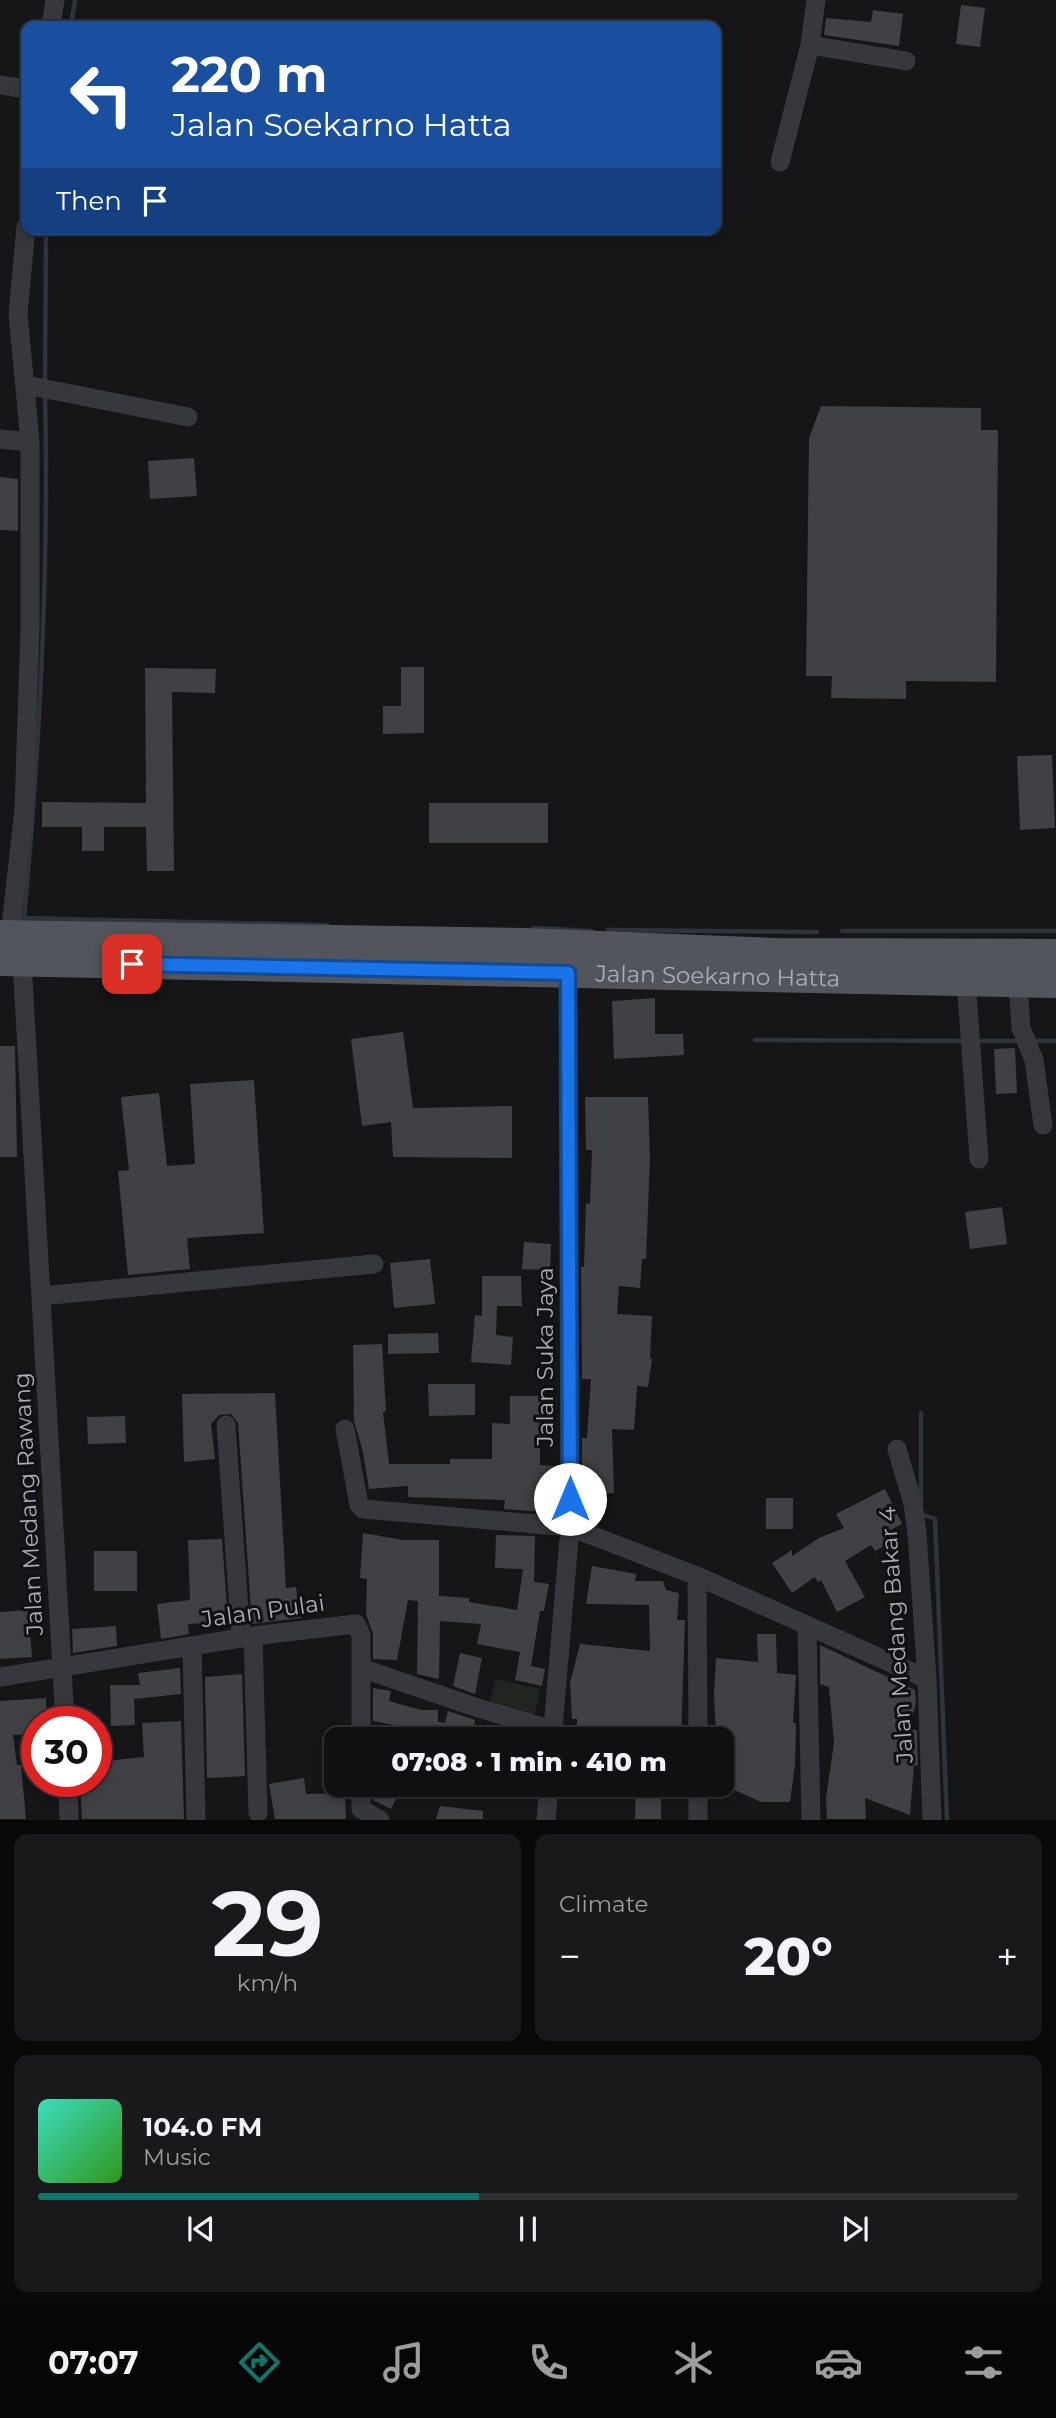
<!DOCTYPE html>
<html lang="en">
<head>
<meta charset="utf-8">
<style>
	:root { --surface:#101012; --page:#19191b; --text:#f1f3f6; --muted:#9c9d9f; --line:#303032; --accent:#0f766e }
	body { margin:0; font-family:Montserrat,sans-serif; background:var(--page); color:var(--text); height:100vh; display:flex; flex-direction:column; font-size:26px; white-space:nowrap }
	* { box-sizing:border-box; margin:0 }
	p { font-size:23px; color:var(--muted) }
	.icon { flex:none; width:38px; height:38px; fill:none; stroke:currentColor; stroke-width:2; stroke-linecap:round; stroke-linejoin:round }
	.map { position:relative; height:1820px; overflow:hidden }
	.panel { display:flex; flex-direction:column; gap:14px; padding:14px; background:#09090a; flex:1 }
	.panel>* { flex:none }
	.hud { position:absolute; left:21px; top:21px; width:700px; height:214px; border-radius:14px; box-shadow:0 4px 10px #0003,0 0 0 2px var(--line); background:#1a4fa0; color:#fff; overflow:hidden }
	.speed { position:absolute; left:21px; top:1706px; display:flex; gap:14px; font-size:35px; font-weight:700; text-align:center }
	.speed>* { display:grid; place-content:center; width:91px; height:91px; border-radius:50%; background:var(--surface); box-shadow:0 4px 10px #0003,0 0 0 2px var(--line); line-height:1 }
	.speed .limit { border:10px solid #d22; background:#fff; color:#111 }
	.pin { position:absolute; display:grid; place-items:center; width:60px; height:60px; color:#fff; margin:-30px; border-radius:14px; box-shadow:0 4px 10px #0006 }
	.me { position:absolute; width:77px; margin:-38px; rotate:0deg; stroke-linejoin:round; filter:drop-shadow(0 0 5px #0008) }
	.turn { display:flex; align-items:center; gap:24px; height:147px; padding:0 35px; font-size:32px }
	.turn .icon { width:91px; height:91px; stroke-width:2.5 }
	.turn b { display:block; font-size:49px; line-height:60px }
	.then { display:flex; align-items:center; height:66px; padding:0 35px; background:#0003; gap:14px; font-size:26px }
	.big { font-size:52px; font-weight:800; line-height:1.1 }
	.panel .tile { flex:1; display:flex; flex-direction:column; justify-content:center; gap:10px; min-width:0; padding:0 24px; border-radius:14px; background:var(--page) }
	.panel .dial { align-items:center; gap:0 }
	.dial b { font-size:91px; line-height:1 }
	.song { display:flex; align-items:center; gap:21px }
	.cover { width:84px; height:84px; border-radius:10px; background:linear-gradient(135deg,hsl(170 70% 55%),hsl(110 70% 35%)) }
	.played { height:7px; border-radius:4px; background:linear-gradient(90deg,var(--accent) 45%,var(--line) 45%) }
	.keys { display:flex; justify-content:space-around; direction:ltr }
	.heat { display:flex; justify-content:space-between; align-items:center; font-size:38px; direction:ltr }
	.panel .tiles { flex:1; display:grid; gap:14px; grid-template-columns:1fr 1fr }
	.tile:last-child { grid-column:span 2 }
	.trip { position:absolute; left:324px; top:1727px; width:410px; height:70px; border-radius:14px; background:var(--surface); box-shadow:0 4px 10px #0003,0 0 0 2px var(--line); font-weight:800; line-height:70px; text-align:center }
	.dock { display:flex; height:112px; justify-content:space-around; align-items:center; background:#060607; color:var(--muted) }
	.dock .icon { width:49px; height:49px }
	.dock .selected { color:var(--accent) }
	.dock b { font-size:32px; color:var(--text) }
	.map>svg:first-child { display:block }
</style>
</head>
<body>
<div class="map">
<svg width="1056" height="1820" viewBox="0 0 1056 1820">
	<rect width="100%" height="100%" fill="#161618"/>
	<path fill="#1e261f" d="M495 1679 540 1689 534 1717 489 1707Z"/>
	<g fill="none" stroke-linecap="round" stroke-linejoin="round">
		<path stroke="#2c353c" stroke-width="4.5" d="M71 26 75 0
			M45 382 46 229
			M21 918 327 925
			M24 918C40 744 49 569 45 394
			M533 928 592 931
			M608 930 817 932
			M842 931H1056
			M755 1040 965 1041
			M977 1041H1021
			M1033 1041H1056
			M921 1413V1503
			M921 1512 922 1514 935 1519 947 1820"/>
	</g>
	<path fill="#404145" d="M961 5 985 8 980 47 956 44Z
		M873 10 903 14 899 46 824 35 826 18 871 22Z
		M821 406 981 408V430H998L996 682 906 681V699L831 698 832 676H806L809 438Z
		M194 458 197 496 150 499 148 461Z
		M0 477 18 479V531L0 530Z
		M401 667H424V733L383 734V706H401Z
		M145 668 216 669 215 693 172 692 174 871H147L146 827H104V851H82V827H42V802L146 803Z
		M1052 755 1055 828 1020 830 1017 756Z
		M429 803H548V843H429Z
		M655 998V1034H683L684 1055 614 1059 612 1001Z
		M403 1032 413 1108 512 1106V1158L393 1157 391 1122 362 1126 351 1039Z
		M0 1046H15L17 1157H0Z
		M1015 1048 1017 1093 996 1094 994 1049Z
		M254 1080 264 1233 187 1238 190 1269 128 1275 118 1171 129 1170 121 1097 159 1093 167 1166 195 1164 190 1084Z
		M585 1097H648L650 1159 646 1259H642L640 1288 619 1286 617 1314 652 1316 650 1358 652 1359 648 1387 637 1386 634 1430 612 1429 614 1493 582 1494V1438H587L591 1379H582L581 1267H584L586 1203 590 1204 592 1150H586Z
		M1002 1207 1007 1244 970 1249 965 1212Z
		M524 1242 551 1244 550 1270 522 1269Z
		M430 1259 435 1304 394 1308 390 1263Z
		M482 1276H521L522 1306H497L496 1335 513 1337 511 1365 471 1362 475 1315 482 1316Z
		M438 1333 439 1353 388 1354V1334Z
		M382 1344 386 1411 383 1412 389 1464H450V1459H492V1423L510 1424V1396H553V1421H540V1465L558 1466V1495H554L553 1513 504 1509 505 1500 408 1497V1486L369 1489 363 1452 354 1421 353 1345Z
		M428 1384H475V1415L429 1416Z
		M275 1393 286 1588 296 1587 301 1618 252 1624 238 1423 231 1414 219 1415 211 1424 215 1459 184 1462 182 1394Z
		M125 1416 126 1443 88 1444 87 1417Z
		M885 1489 902 1524 890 1530 895 1540 875 1551 871 1545 845 1561 865 1597 837 1612 821 1580 818 1582 815 1577 792 1593 772 1563 792 1550V1556L819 1538 844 1528 836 1514Z
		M766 1498H793V1529H766Z
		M363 1533 403 1540H439V1596L469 1598V1602L517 1610 523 1569 495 1568 496 1535 535 1536 534 1582 549 1584 544 1611H540L531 1666 545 1669 542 1686 515 1680 520 1652 477 1644 481 1624 440 1621 439 1679 417 1674 418 1601 408 1600 397 1660 373 1659V1634L366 1614 367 1579 360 1578Z
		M222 1539 228 1622 188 1624 189 1634 161 1639 157 1604 190 1600 188 1540Z
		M94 1551H137V1591H94Z
		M592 1566 636 1574 635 1581H663L666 1590 679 1593 677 1620H685L681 1740H577V1719H572L570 1683 580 1644 650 1651 649 1605 586 1604Z
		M28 1610 32 1657 0 1659V1612Z
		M116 1626 117 1646 73 1653 72 1629Z
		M757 1634H776L777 1673 796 1675 793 1723H796L795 1764 790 1802H761L732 1789 733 1777 721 1776V1733H716L714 1695 716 1658 758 1662Z
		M820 1645 915 1690 916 1703 909 1727 917 1731 918 1766 914 1765 910 1815 865 1798 866 1819H827L826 1798 834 1743 829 1687 820 1684Z
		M460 1653 482 1658 475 1694 453 1686Z
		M180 1668 181 1694 134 1699 135 1725 111 1726 110 1685H140L138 1673Z
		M242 1674 245 1776 207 1778 205 1677Z
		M373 1688 391 1691 389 1701 421 1710H438V1722L445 1723 448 1711 475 1720 473 1740H391L395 1725 373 1721Z
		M46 1698 47 1722H37V1734L13 1735 17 1765H21L26 1819H0V1701Z
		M181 1721 184 1819H82L80 1782H96V1762L144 1757 142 1723Z
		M304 1778 306 1794 345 1793 346 1819H275L269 1784Z
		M377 1785H403L391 1809 373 1800Z
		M636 1785H661V1819H635Z
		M440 1806 483 1811V1819H436Z"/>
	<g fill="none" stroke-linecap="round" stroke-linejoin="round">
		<path stroke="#37383d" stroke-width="19" d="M51 26 55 0
			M810 45 906 61
			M0 85 26 89
			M780 162 810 45 816 0
			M26 385 188 417
			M0 439 30 442
			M10 935 24 809 30 629V442L18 314 26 227
			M22 961 65 1722
			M966 980 979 1159
			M1018 983 1021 1028 1034 1060 1043 1125
			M41 1296 374 1264
			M226 1425 241 1638
			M345 1429 359 1505 363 1509 570 1527 697 1576 927 1679
			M897 1449 913 1504 917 1533 927 1679 932 1820
			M697 1576 698 1740
			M807 1628 811 1820
			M253 1636 258 1813
			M192 1646 196 1820
			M361 1668 478 1708 553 1730
			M0 1677 253 1636 356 1624 361 1635V1740
			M552 1740 570 1527 568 973
			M68 1782 69 1820
			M361 1785V1809L380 1820
			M698 1785V1820
			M546 1820 549 1785"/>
		<g stroke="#53555c" stroke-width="30">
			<path d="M0 935 525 943 776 953 1056 954"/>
			<path id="s1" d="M0 961 1056 983"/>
		</g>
	</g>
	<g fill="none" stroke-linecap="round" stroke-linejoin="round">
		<g stroke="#114b97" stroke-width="18">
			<path id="route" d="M132 964 568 973 570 1499"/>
		</g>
		<use href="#route" stroke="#1a73e8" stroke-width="12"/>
	</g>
	<g text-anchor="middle" stroke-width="6" stroke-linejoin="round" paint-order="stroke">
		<g font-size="23" fill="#a8adb8" stroke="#111113">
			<text dy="8" stroke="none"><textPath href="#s1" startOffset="718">Jalan Soekarno Hatta</textPath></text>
			<text transform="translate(545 1357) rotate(-90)" y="8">Jalan Suka Jaya</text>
			<text transform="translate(28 1504) rotate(-93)" y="8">Jalan Medang Rawang</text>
			<text transform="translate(263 1611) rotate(-8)" y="8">Jalan Pulai</text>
			<text transform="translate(896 1635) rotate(-94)" y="8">Jalan Medang Bakar 4</text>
		</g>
	</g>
</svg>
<div class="speed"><div class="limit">30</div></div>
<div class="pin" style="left:132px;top:964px;background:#d93025"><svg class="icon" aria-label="arrive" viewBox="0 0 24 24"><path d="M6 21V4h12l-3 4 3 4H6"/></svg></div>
<svg class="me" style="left:570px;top:1499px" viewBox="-20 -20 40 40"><circle r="19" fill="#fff"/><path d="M0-13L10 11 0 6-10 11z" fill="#1a73e8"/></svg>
<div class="trip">07:08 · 1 min · 410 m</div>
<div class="hud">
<div class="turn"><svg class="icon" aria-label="left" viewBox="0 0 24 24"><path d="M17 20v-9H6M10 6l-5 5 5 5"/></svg><div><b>220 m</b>Jalan Soekarno Hatta</div></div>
<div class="then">Then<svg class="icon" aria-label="arrive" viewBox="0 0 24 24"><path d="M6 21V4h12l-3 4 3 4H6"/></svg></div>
</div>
</div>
<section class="panel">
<div class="tiles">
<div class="tile dial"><b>29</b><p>km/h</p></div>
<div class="tile"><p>Climate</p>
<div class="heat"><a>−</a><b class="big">20°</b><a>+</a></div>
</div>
<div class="tile">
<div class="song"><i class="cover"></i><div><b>104.0 FM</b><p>Music</p></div></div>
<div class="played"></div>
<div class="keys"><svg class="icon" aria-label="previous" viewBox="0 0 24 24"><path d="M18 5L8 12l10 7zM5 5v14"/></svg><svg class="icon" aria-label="pause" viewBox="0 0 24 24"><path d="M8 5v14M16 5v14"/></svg><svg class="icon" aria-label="next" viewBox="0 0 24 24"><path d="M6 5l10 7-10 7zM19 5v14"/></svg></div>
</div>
</div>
</section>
<nav class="dock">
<b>07:07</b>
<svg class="icon selected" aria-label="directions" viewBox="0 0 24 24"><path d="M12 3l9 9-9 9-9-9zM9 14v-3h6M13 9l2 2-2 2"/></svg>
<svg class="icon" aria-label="music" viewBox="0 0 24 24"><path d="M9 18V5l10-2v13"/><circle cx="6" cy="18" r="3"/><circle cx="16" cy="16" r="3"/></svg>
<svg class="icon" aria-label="phone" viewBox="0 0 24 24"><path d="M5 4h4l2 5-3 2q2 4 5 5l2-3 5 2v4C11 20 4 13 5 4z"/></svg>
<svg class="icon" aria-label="climate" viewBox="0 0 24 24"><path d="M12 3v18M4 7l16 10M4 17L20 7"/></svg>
<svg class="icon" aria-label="car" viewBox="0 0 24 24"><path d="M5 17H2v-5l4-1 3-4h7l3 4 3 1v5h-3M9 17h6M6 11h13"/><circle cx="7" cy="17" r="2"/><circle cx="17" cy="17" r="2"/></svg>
<svg class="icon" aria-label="filters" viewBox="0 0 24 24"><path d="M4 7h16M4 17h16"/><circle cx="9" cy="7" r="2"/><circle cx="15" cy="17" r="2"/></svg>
</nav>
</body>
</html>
